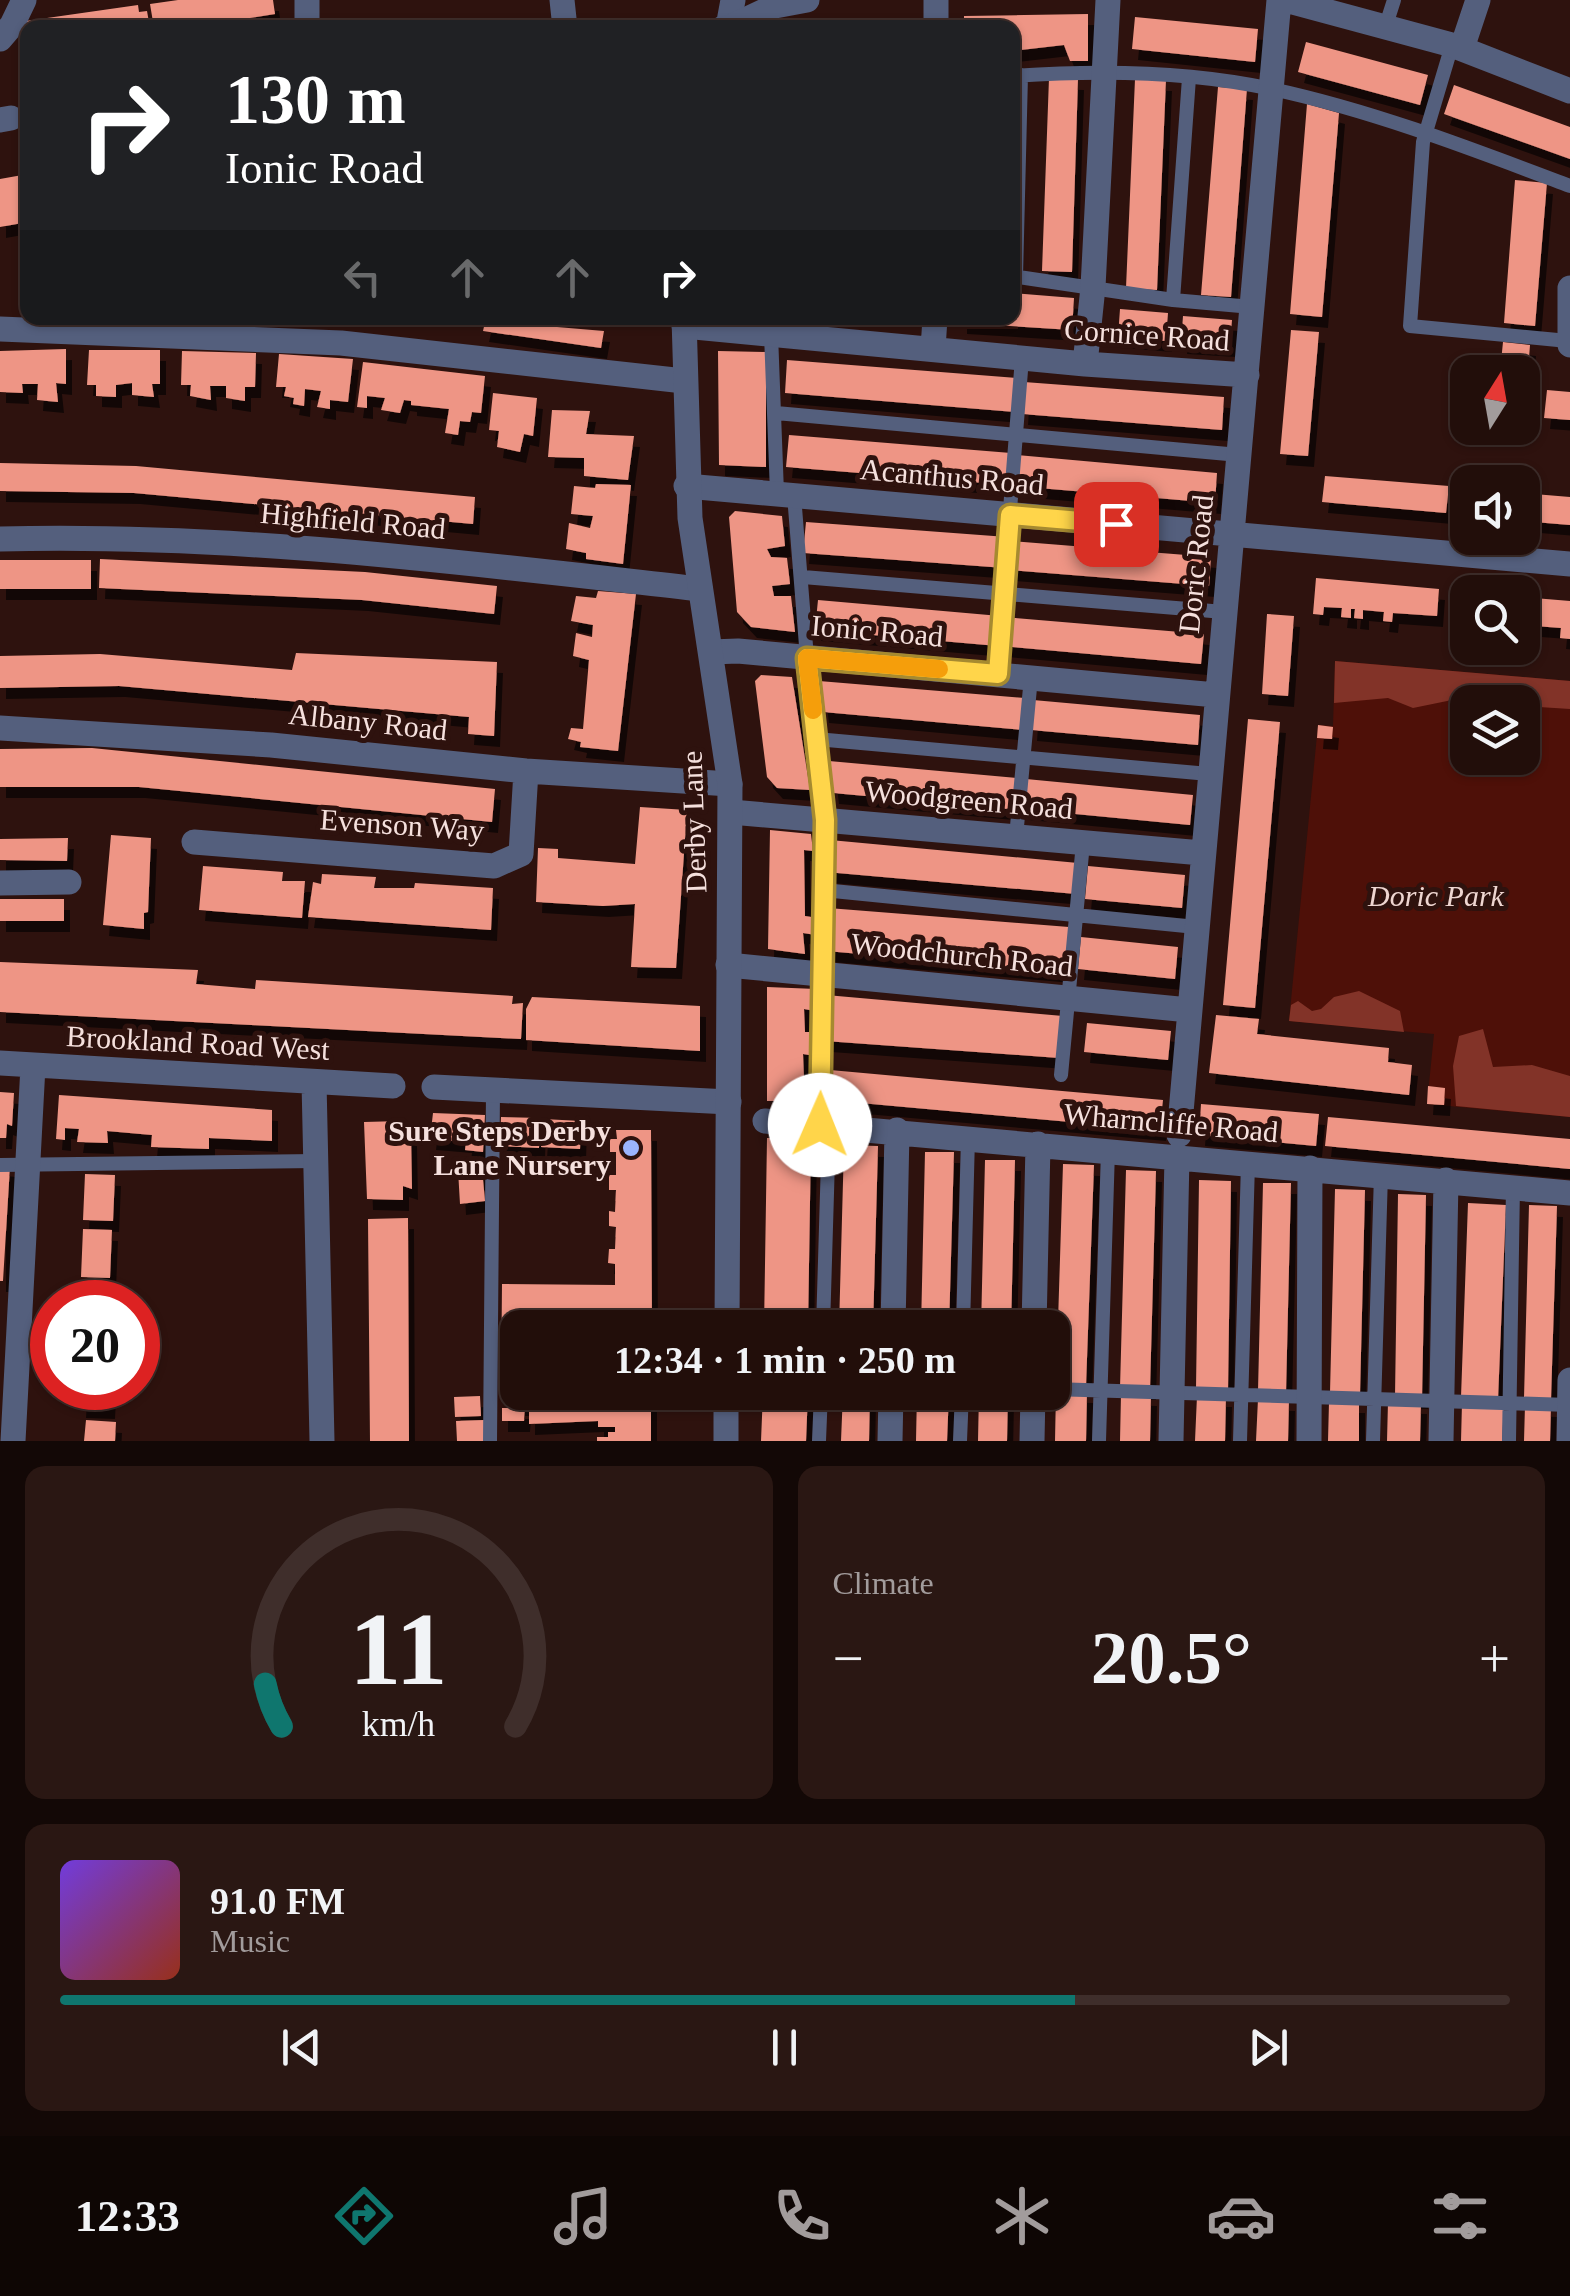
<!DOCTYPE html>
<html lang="en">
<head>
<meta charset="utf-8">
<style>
	:root { --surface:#220e0a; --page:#2a1713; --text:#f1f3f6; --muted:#a29c9c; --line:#3f2e2b; --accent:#0f766e }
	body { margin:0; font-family:Georgia,serif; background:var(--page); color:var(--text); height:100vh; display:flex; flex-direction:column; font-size:38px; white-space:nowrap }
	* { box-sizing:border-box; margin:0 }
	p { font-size:32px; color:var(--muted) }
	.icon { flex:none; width:55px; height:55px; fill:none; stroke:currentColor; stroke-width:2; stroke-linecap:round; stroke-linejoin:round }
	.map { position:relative; height:1441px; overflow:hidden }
	.panel { display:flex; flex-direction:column; gap:25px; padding:25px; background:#130806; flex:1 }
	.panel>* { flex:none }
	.guide { position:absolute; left:20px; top:20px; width:1000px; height:305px; border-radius:20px; box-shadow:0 2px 8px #0004,0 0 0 2px var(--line); background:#202124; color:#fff; overflow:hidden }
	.needle { width:65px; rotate:11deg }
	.buttons { position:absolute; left:1450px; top:355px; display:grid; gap:20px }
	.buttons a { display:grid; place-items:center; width:90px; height:90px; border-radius:20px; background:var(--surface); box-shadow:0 2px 8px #0004,0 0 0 2px var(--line); font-size:50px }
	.speed { position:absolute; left:30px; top:1280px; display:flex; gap:20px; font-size:50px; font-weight:700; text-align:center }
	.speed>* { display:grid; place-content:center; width:130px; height:130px; border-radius:50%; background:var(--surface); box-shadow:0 2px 8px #0004,0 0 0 2px var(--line); line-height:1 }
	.speed .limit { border:15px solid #d22; background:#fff; color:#111 }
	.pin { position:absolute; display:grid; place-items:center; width:85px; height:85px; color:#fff; margin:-42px; border-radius:20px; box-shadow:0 5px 15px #0006 }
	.me { position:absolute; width:110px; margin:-55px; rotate:1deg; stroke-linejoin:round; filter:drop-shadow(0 0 8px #0008) }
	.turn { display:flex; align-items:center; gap:35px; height:210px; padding:0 40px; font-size:45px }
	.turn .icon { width:130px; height:130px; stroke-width:2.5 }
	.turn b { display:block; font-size:70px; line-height:85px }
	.lanes { display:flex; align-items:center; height:95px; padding:0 40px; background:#0003; justify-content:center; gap:50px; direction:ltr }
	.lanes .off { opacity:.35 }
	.big { font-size:75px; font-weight:700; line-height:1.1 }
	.panel .widget { flex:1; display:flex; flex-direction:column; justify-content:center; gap:15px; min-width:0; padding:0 35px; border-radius:20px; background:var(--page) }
	.panel .dial { align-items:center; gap:0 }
	.dial svg { height:260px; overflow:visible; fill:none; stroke:var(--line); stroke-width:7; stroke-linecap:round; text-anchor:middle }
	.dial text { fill:var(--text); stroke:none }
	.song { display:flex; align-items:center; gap:30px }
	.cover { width:120px; height:120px; border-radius:15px; background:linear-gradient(135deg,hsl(260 70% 55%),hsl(10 70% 35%)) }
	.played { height:10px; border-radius:5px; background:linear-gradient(90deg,var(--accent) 70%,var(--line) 70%) }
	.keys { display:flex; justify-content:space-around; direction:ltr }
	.heat { display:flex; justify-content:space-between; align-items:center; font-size:55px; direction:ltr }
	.panel .tiles { flex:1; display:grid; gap:25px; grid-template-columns:1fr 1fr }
	.widget:last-child { grid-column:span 2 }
	.trip { position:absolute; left:500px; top:1310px; width:570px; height:100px; border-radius:20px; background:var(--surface); box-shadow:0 2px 8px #0004,0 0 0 2px var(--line); font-weight:700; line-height:100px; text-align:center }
	.tab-bar { display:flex; height:160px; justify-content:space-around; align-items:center; background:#0e0604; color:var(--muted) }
	.tab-bar .icon { width:70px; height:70px }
	.tab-bar .active { color:var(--accent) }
	.tab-bar b { font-size:45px; color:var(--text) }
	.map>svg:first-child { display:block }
</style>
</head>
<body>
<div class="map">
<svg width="1570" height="1441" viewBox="0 0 1570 1441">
	<defs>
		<filter id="shadow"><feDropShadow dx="6" dy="11" stdDeviation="0" flood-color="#0009"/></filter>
	</defs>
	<rect width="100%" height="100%" fill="#2e120e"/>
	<path fill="#4e1008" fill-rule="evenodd" d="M1335 661 1570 681V1117L1427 1104 1434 1034 1289 1021 1318 725 1333 726ZM1468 702H1522V758H1468Z"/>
	<path fill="#823328" d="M1335 661 1570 681V709L1539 707 1522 702 1452 700 1413 708 1388 698 1334 703Z
		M1359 991 1400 1011 1404 1032 1289 1021 1291 1005 1298 1001 1312 1011 1321 1009 1334 997Z
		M1483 1029 1493 1067 1532 1065 1570 1076V1117L1456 1106 1453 1066 1459 1036Z"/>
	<path fill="#ee9585" filter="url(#shadow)" d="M178 0H273L275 14 189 28H154L150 4Z
		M138 5 139 12 147 11 150 28H27L26 21Z
		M1088 14V61H1070L1064 45 1012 51V28H964V16Z
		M1135 17 1258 29 1255 62 1132 49Z
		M1306 42 1428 75 1420 105 1298 72Z
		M1049 78 1078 79 1072 272 1042 271Z
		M1135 79 1166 80 1157 290 1126 288Z
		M1454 85 1570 127V159L1444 114Z
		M1218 87 1247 89 1231 297 1201 295Z
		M1307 104 1339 113 1322 317 1290 314Z
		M28 174V222L0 227V179Z
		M1515 180 1547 183 1535 326 1504 323Z
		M1012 293 1074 298 1072 330 961 323V318H1012Z
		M1120 309 1168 313 1166 341 1118 337Z
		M1183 316 1232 320 1230 346 1181 343Z
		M486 318H560L557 327 604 331 601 348 483 331Z
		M1291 330 1319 332 1308 456 1280 454Z
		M1503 342 1530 345 1527 384H1522V372H1500Z
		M66 349V384L56 383 58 402 37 400 38 384H22L23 393 0 392V351Z
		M89 350H160V384H152L154 397 132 395V383L116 385V397L96 396V385H87Z
		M182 351 256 353 255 387H245V401L226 398V386H210L211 400 190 396 191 385H181Z
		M718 351 766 352V467L719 465Z
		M279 354 353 359 348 402 330 400V409L317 407 321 391 305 389 304 406 293 404 294 398 284 396 286 387H276Z
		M787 360 1017 378 1015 412 785 393Z
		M363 362 485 376 481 413 472 412 470 422 460 421 458 435 445 433 449 409 411 405V401L404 400 400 413 381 410 385 398 367 396V408L357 407Z
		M1024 382 1224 397 1222 430 1022 414Z
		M1547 390 1570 392V420L1544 418Z
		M493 393 537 398 533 436 524 434 520 452 497 447 499 431 489 430Z
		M552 410 590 411 586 434 634 436 628 480 584 476V458L548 457Z
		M789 435 1011 453 1008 485 786 467Z
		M1017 455 1217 473 1215 503 1015 486Z
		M0 463 136 466 475 497 473 524 134 493 0 491Z
		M1325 476 1449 486 1446 513 1322 502Z
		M596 484 631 485 623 564 586 559V553L566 549 569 523 590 528 593 516 571 514 574 486 595 488Z
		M1455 488 1468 489V516L1453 515Z
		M1522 493 1570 497V525L1522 521Z
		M735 511 782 516 785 546 767 549 771 557 787 558 790 584 772 586 774 596H791L795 632 751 627 737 612 729 517Z
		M806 522 1007 537 1005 568 803 553Z
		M1011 541 1211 557 1209 586 1008 570Z
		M100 559 365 572 497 586 494 614 362 600 99 588Z
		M0 560H91V589H0Z
		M1316 578 1439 589 1437 616 1393 613 1392 622 1383 621 1384 612 1363 610V619L1354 618 1355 609H1351V618L1341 617 1342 608 1324 607 1323 615 1313 614Z
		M1451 590 1468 592V620L1449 618Z
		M598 591 636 594 618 751 580 747 581 742 568 739 571 728 583 729 589 660 573 656 576 633 592 637 593 625 571 621 576 596 596 598Z
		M1522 597 1570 601V639L1560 638 1561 628 1522 625Z
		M818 600 1000 616 998 646 815 630Z
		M1267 614 1294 616 1288 696 1262 694Z
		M1004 617 1204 634 1201 664 1001 646Z
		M296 653 497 662 494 736 468 734 469 717 119 686 0 688V656L100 654 292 670Z
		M761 675 792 677 810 790 777 788 767 777 755 681Z
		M819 681 1025 698 1023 730 823 712Z
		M1033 700 1200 715 1198 745 1031 730Z
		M1248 719 1280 722 1255 1008 1223 1005Z
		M1318 725 1333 727 1332 739 1317 738Z
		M92 748 495 789 492 822 139 787H0V749Z
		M829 761 1017 778 1018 810 833 793Z
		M1026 779 1193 795 1190 825 1023 809Z
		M640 807 687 810 676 968 631 967 635 904 603 906 536 902 538 848 558 849V858L635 864Z
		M770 830 811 834 813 851 804 850 805 916 817 918 816 935 803 933 805 954 768 949Z
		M111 835 151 838 148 912 144 913V929L103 925Z
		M68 838 67 861 0 860V839Z
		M830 840 1078 863 1076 894 826 872Z
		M203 866 283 872 282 881H305L302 918 199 910Z
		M1088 866 1185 875 1182 908 1085 899Z
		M322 874 376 877 374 888H414L415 883 493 888 491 930 308 917 313 882 321 884Z
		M0 899H64V921H0Z
		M828 908 1069 927 1066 972 826 951Z
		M1081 937 1178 947 1175 979 1078 969Z
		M0 962 198 970 196 984 255 989 256 980 513 996 512 1004 523 1003 521 1039 0 1012Z
		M767 987 816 989 815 1011 804 1009 805 1032H814L815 1056 803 1054 804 1078 814 1079 815 1101H767Z
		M826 995 1063 1016 1059 1058 825 1041Z
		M532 997 700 1006V1051L526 1040V1009Z
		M1216 1015 1259 1019 1257 1034 1389 1048 1388 1062 1412 1065 1409 1095 1209 1073Z
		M1087 1023 1171 1031 1168 1060 1084 1052Z
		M830 1070 1163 1100 1160 1130 827 1100Z
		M1428 1086 1445 1088 1444 1105 1427 1104Z
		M0 1092 14 1093 12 1126 7 1124 6 1138H0Z
		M59 1095 272 1110V1141L209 1138V1149L151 1147 152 1135 107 1131 108 1143 77 1142 79 1129 65 1128V1140L56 1139Z
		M1201 1104 1319 1114 1316 1146 1199 1135Z
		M433 1113 485 1115 483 1152 465 1150 466 1142 430 1139Z
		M501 1117 540 1118 539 1148 500 1146Z
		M1328 1117 1570 1139V1169L1325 1146Z
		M543 1119 581 1121 580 1149 541 1147Z
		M401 1121 402 1134H411L412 1189 403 1186V1200L367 1199 364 1122Z
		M616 1130H651L652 1328H518V1392H651V1441H597V1437H608V1432H615V1427H598V1421L529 1424V1405H519V1399H513V1388L501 1387 502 1284 615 1285V1264L608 1263 609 1249H615L616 1227 609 1226V1211L615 1212 616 1190H609V1175H616V1152H610V1139H617Z
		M767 1138 811 1139 808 1328H764Z
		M844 1145 878 1146 873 1328H839Z
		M925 1152H954L949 1328H921Z
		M985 1160H1015L1011 1328H981Z
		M1063 1164 1094 1165 1086 1386 1056 1385Z
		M0 1165 10 1166 3 1281H0Z
		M482 1169 485 1201 460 1204 458 1170Z
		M1126 1170 1156 1171 1150 1389 1120 1388Z
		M85 1174 115 1175 113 1221 83 1220Z
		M1199 1180 1231 1181 1228 1390 1196 1389Z
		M1263 1183H1291L1286 1392 1258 1391Z
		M1335 1189 1365 1190 1360 1394 1330 1393Z
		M1398 1194 1426 1195 1422 1398 1395 1397Z
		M1468 1203 1506 1205 1498 1399 1461 1397Z
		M1529 1205 1557 1206 1551 1399 1524 1398Z
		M408 1218 409 1441H370L368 1219Z
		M83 1229 112 1230 110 1278 81 1277Z
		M79 1283 109 1285 108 1302H79Z
		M81 1388H110L109 1408 80 1407Z
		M1056 1391 1087 1392 1086 1441H1055Z
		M763 1392H808L806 1441H761Z
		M843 1392H870L869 1441H841Z
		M917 1392H949L947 1441H916Z
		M979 1392H1008L1007 1441H978Z
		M1121 1394 1151 1395 1150 1441H1120Z
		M480 1396 481 1416 455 1417 454 1397Z
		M1197 1396H1226L1225 1441H1195Z
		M1258 1399 1289 1400 1288 1441H1256Z
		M1329 1402H1359V1441H1328Z
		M1388 1402 1421 1403 1420 1441H1387Z
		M1462 1403 1504 1404 1502 1441H1461Z
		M1525 1405 1551 1406 1550 1441H1524Z
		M502 1408H525L524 1421H502Z
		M86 1420 116 1422 115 1441H84Z
		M484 1420V1441H457L456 1421Z"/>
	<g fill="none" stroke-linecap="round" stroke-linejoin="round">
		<path stroke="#545f7d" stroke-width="14" d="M1386 25 1394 0
			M1452 45 1423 142 1410 326 1568 341
			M1012 76C1097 70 1189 71 1272 89 1374 111 1472 149 1570 186
			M1012 276 1173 300 1252 307
			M1016 277 1021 75
			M1173 300 1189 78
			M771 334 777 493
			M776 413 1239 455
			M794 495 807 658 825 821 820 1125
			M803 577 1224 612
			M997 674 1022 358
			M816 739 1209 774
			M1016 837 1031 677
			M823 890 1196 927
			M1061 1075 1083 843
			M0 1165 316 1161
			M823 1328 829 1126
			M963 1328 968 1137
			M1052 1389 1569 1405
			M490 1441 493 1092
			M819 1441 821 1392
			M960 1441 962 1392
			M1099 1441 1108 1150
			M1240 1441 1248 1163
			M1373 1441 1381 1174
			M1509 1441 1513 1186"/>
		<path stroke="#545f7d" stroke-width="25" d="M562 0 565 28
			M936 0V28
			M1285 0 1452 45 1570 91
			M307 28V0
			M723 28 728 27 733 0
			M0 39 12 25 24 0
			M1462 48 1478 0
			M0 120 11 118
			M1570 288V345
			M684 326 1085 364 1247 375
			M0 329 341 343 684 381
			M933 349 935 318
			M1085 364 1093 287 1108 0
			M686 486 1570 564
			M0 539C234 533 467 563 700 589
			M711 652 738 651 1216 695
			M0 728 271 745 526 771 730 784
			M731 812 1202 853
			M194 842 494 866 521 854 526 771
			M0 883 69 882
			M728 965 1189 1010
			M0 1063 393 1086
			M314 1082 322 1441
			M434 1087 729 1102
			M765 1121 1570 1193
			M1179 1135 1279 0
			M893 1328 897 1130
			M1034 1328 1038 1144
			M13 1441 33 1066
			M890 1441 891 1392
			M1032 1441 1033 1392
			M1171 1441 1177 1156
			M1309 1441 1310 1168
			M1441 1441 1446 1180
			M1569 1441 1570 1380"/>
		<path stroke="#545f7d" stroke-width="25" d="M728 28 775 6 807 0
			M684 318 690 518 730 784 727 1328
			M726 1441V1392"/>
	</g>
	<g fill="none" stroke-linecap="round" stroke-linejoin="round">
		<g stroke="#a68a30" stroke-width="25">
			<path id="route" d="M820 1125 825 820 807 658 998 674 1010 515 1116 524"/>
		</g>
		<use href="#route" stroke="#ffd54a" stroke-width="18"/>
		<path stroke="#f59e0b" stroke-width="18" d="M813 710 807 658 939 669"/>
	</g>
	<circle fill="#9bb4fd" stroke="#2e120e" stroke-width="4" cx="631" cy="1148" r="10"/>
	<g text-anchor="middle" stroke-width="10" stroke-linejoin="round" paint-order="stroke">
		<g font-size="30" fill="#f5e0dd" stroke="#2e120e">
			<text transform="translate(1147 335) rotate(4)" y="10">Cornice Road</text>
			<text transform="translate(952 477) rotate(5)" y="10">Acanthus Road</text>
			<text transform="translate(353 521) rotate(5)" y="10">Highfield Road</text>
			<text transform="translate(1196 564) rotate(-84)" y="10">Doric Road</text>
			<text transform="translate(877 631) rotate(5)" y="10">Ionic Road</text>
			<text transform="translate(368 722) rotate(6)" y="10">Albany Road</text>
			<text transform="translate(969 800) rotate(5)" y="10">Woodgreen Road</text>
			<text transform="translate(694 822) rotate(-92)" y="10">Derby Lane</text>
			<text transform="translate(402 825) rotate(4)" y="10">Evenson Way</text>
			<text transform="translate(962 955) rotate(6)" y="10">Woodchurch Road</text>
			<text transform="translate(198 1043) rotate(3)" y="10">Brookland Road West</text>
			<text transform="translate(1171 1123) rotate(5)" y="10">Wharncliffe Road</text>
		</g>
		<g font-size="30" font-style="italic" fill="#eed6d1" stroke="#2e120e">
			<text x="1436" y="906">Doric Park</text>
		</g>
		<g font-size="30" font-weight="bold" fill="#f5e0dd" stroke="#2e120e" text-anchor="end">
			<text x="611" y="1141">Sure Steps Derby<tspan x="611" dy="34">Lane Nursery</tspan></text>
		</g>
	</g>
</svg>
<div class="buttons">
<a><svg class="needle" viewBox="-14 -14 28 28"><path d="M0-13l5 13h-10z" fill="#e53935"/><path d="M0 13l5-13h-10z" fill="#a29c9c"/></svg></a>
<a><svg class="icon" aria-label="sound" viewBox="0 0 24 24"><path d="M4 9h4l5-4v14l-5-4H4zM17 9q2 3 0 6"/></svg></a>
<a><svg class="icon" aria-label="search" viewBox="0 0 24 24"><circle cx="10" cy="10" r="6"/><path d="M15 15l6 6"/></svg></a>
<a><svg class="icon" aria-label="layers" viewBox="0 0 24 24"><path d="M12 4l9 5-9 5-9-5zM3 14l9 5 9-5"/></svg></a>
</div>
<div class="speed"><div class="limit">20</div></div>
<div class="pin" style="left:1116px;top:524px;background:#d93025"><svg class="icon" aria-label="arrive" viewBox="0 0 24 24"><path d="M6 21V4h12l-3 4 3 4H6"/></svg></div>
<svg class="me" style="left:820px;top:1125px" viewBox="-20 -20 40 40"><circle r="19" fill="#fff"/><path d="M0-13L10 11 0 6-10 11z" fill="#ffd54a"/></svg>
<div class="trip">12:34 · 1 min · 250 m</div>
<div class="guide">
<div class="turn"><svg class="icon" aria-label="right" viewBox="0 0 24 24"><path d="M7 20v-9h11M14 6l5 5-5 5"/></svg><div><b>130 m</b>Ionic Road</div></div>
<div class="lanes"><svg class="icon off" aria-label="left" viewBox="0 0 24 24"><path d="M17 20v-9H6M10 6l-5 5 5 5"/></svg><svg class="icon off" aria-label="ahead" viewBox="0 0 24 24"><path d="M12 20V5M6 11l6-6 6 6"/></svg><svg class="icon off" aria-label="ahead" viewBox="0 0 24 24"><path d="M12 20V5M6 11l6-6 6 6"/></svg><svg class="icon" aria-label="right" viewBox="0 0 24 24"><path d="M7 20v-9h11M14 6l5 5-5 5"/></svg></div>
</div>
</div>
<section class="panel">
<div class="tiles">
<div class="widget dial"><svg viewBox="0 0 100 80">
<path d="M14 69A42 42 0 1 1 86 69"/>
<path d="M14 69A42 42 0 0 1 9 56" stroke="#0f766e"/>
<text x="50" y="56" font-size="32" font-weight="700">11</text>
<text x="50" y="72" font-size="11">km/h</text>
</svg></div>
<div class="widget"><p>Climate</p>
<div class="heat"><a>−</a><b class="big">20.5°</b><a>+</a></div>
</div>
<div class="widget">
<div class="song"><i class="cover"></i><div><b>91.0 FM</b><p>Music</p></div></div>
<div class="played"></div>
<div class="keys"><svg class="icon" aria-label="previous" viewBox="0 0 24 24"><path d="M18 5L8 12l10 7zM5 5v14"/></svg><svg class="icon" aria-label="pause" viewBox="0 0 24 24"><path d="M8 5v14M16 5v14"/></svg><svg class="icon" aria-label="next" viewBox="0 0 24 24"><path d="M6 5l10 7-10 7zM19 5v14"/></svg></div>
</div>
</div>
</section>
<nav class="tab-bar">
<b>12:33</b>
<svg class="icon active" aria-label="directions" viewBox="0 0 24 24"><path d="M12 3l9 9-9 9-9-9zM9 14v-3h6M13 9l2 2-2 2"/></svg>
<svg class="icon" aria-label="music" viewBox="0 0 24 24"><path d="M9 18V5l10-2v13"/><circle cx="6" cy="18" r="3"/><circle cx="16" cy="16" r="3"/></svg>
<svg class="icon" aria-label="phone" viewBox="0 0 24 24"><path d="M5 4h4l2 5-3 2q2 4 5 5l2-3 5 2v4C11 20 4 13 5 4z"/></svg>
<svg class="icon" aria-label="climate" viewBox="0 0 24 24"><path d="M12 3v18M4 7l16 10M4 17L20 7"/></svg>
<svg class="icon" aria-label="car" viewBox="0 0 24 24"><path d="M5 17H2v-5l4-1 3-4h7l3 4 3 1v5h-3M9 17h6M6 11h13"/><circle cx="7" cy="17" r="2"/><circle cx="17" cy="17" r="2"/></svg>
<svg class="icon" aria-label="filters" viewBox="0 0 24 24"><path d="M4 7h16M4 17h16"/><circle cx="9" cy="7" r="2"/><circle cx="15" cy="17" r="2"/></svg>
</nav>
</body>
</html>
